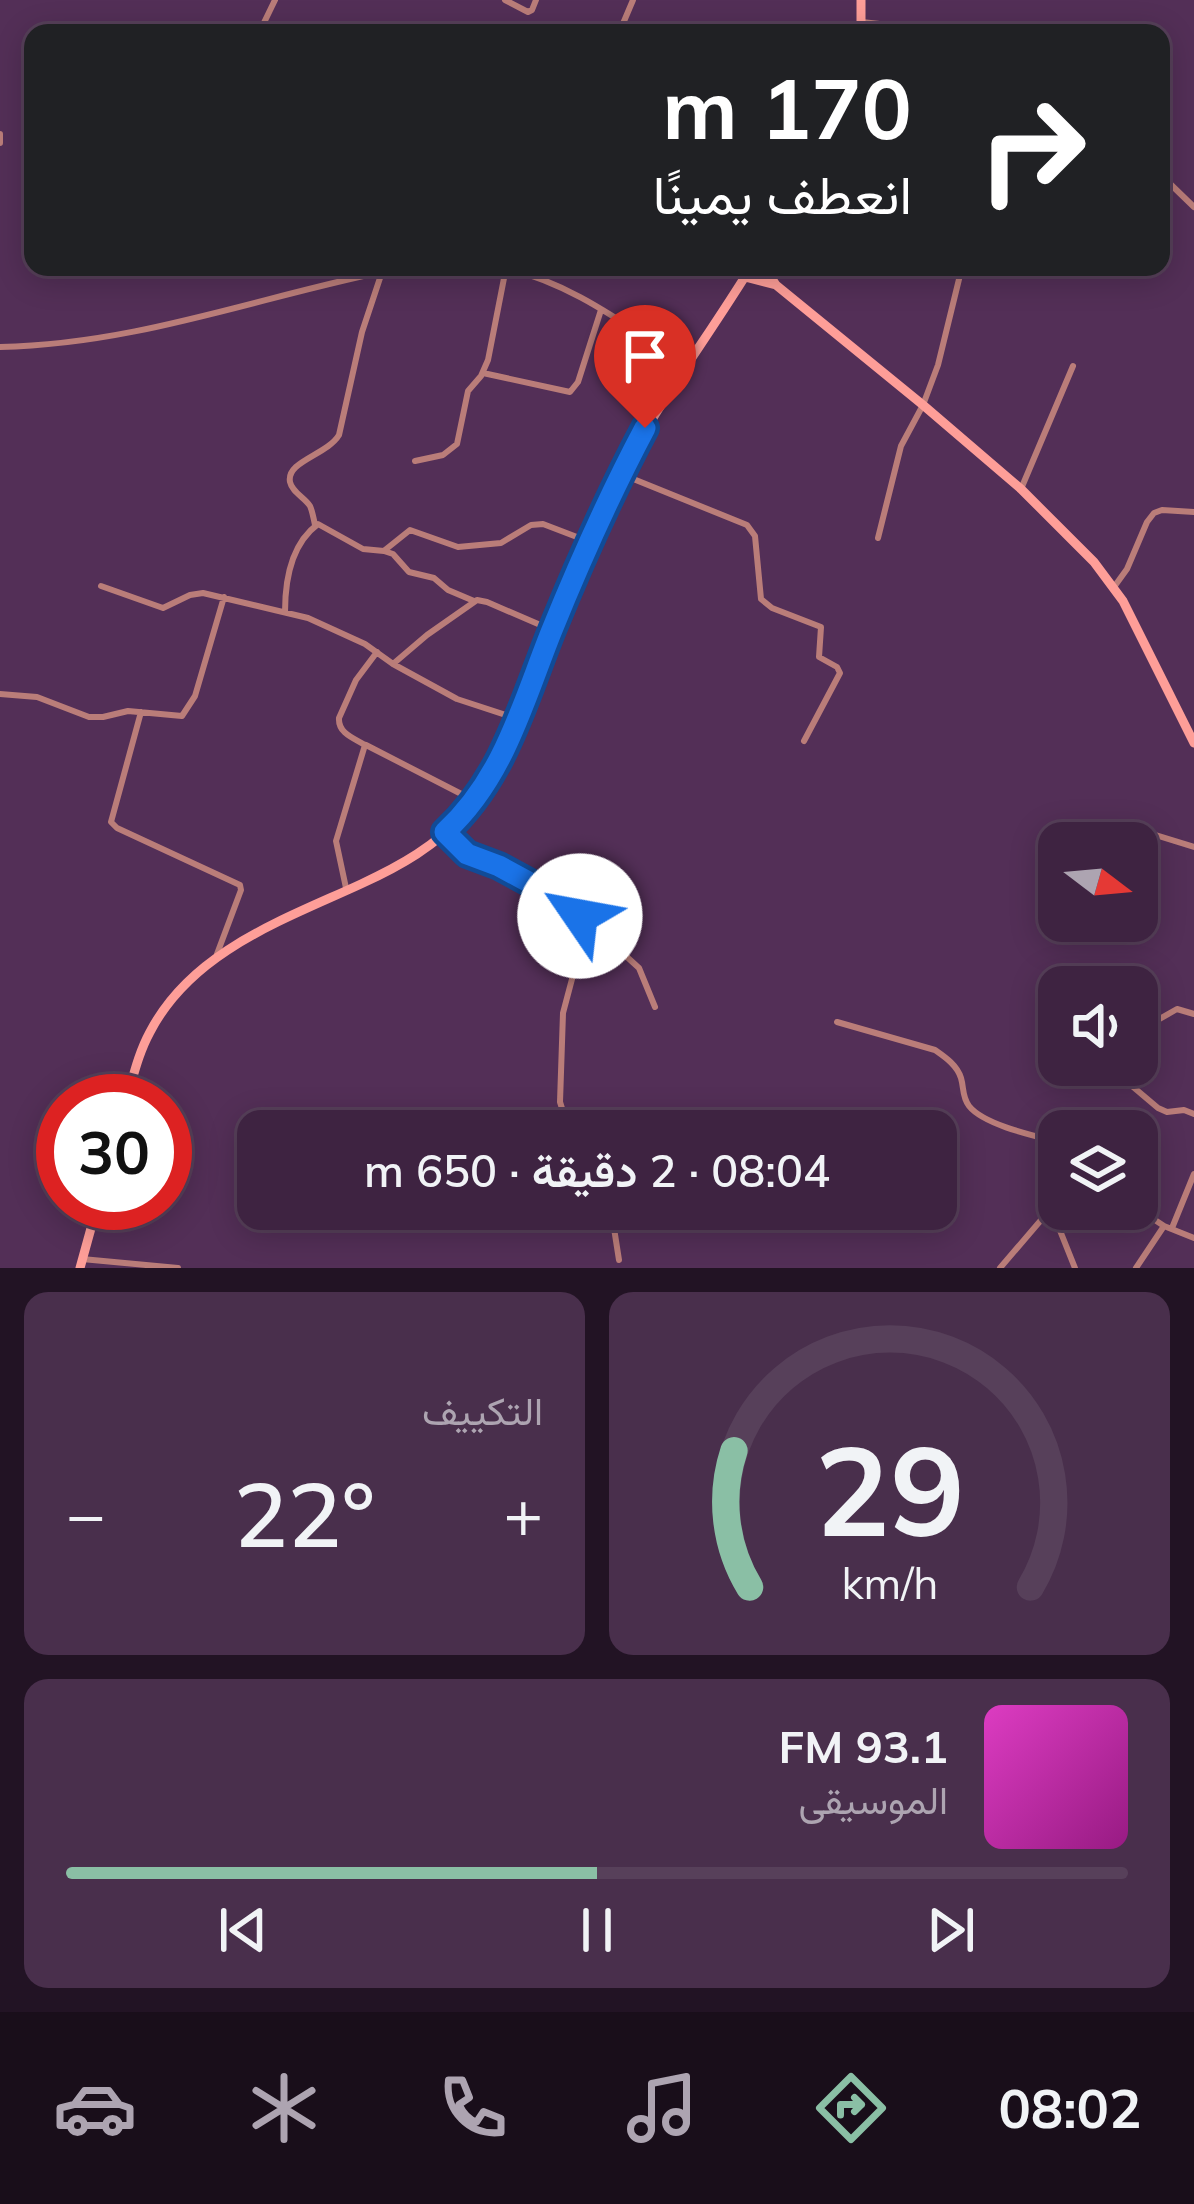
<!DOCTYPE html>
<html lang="ar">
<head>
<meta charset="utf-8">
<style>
	:root { --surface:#3e2341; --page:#492f4c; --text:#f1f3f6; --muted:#ada4b1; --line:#57405a; --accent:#8abfa5 }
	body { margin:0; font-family:Mulish,Vazirmatn,sans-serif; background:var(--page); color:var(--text); direction:rtl; height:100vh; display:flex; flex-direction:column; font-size:45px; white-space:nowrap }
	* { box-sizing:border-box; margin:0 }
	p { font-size:39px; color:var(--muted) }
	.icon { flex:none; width:66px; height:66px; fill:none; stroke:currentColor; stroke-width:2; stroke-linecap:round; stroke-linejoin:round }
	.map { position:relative; height:1268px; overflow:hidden; direction:ltr }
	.panel { display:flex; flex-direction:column; gap:24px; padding:24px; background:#221324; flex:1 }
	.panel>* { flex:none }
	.top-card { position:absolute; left:24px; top:24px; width:1146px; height:252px; border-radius:24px; box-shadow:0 6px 30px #0003,0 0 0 3px var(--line); direction:rtl; background:#202124; color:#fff; overflow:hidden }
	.needle { width:78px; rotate:106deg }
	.tools { position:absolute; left:1038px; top:822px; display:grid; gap:24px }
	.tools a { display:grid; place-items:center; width:120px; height:120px; border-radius:24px; background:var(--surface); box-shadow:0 6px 30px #0003,0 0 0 3px var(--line); font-size:60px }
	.speed { position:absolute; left:36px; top:1074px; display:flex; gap:24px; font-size:60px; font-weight:700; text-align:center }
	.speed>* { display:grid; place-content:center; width:156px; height:156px; border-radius:50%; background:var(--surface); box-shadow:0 6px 30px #0003,0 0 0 3px var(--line); line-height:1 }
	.speed .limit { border:18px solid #d22; background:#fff; color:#111 }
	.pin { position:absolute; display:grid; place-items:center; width:102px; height:102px; color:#fff; margin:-123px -51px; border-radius:50% 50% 50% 0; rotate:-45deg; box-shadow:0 0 12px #0007 }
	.pin .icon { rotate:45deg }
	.me { position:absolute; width:132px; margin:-66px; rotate:303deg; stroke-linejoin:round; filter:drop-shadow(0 0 9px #0008) }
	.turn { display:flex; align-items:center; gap:42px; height:252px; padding:0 60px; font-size:54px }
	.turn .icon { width:156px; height:156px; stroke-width:2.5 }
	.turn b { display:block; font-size:84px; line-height:102px }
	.big { font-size:90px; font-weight:600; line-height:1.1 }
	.panel .tile { flex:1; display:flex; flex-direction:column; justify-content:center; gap:18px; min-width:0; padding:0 42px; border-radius:24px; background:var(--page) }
	.panel .dial { align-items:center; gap:0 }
	.dial svg { height:312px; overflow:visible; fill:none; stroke:var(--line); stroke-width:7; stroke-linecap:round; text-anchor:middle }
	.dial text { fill:var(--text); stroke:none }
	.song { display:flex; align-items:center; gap:36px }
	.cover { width:144px; height:144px; border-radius:18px; background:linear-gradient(135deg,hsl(310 70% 55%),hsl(310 70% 35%)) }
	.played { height:12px; border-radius:6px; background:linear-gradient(90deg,var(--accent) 50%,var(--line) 50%) }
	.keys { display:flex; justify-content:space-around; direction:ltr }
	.heat { display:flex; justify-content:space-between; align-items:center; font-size:66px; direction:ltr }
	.panel .tiles { flex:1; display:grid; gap:24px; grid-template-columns:1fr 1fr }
	.tile:last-child { grid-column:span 2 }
	.trip { position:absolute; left:237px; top:1110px; width:720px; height:120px; border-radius:24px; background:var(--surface); box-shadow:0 6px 30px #0003,0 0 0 3px var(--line); font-weight:600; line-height:120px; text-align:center; direction:rtl }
	.tabs { display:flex; height:192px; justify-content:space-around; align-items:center; background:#190e1a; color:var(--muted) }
	.tabs .icon { width:84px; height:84px }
	.tabs .current { color:var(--accent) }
	.tabs b { font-size:54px; color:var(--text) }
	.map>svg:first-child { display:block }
</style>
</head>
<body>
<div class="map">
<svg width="1194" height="1268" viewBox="0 0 1194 1268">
	<rect width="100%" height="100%" fill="#532f57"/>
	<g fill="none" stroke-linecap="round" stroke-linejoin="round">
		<path stroke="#ba7d79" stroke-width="6" d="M505 0 528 12 532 10 536 0
			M862 22 958 33
			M259 33 275 0
			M372 33H386
			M619 33 633 0
			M0 134V143
			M1161 175 1194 207
			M499 267C568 280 627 326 686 364
			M0 347C143 344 268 293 406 267
			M483 373 570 392 578 382 601 310
			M415 461 443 455 457 444 468 391 481 376 488 360 506 268
			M621 474 747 525 755 536 761 599 772 608 821 627 819 657 837 667 840 673 804 741
			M1021 489 1073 366
			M315 525C314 520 312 510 310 506 305 498 292 492 290 482 286 461 327 455 339 435L362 332 382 272
			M878 538 901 446 923 405 938 365 962 267
			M385 550 410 530 458 547 501 543 531 525 543 524 590 542
			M101 586 163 608 190 595 203 593 308 618 365 644 393 664 457 699 518 719
			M1114 587 1127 569 1147 522 1154 513 1162 510 1194 512
			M285 612C285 580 291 544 318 524L363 549 384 551 393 554 409 572 434 578 448 590 474 601
			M393 664 427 635 477 600 487 602 552 630
			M0 694 37 697 89 717H103L128 711 182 716 195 696 224 597
			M141 712 111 822 117 828 240 885 241 890 217 954
			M366 745 475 801
			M1106 826 1123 825 1194 847
			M445 832 467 854 499 866 567 903 578 912 580 921 576 964 563 1013 560 1102 565 1118 578 1131
			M346 888 336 841 365 745C353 738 338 733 339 718L356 680 377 652
			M581 915 639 968 655 1007
			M837 1022 935 1050C945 1057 957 1065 961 1078 964 1088 962 1097 969 1106 984 1125 1035 1136 1059 1142
			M1137 1036 1149 1025 1177 1009 1194 1014
			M1122 1065 1132 1086 1158 1108 1167 1112 1184 1110 1194 1114
			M1051 1208 1075 1268
			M1137 1208 1164 1226 1194 1238
			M611 1209 619 1260
			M1172 1228 1194 1174
			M82 1259 178 1268
			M1000 1268 1059 1199
			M1136 1268 1164 1226"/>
		<path stroke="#fe9e98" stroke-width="9" d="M861 0V33
			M764 267 776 285 923 405 1021 489 1094 562 1123 601 1194 743
			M745 277 776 285
			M126 1101C133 1078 138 1054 150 1032 192 951 283 920 361 884 400 866 436 846 465 813 503 769 521 712 541 658 561 605 583 551 608 499 648 416 703 345 751 267
			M80 1268 98 1203"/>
	</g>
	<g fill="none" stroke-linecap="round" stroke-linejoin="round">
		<g stroke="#114b97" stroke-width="30">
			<path id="route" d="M580 916 576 909 567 903 499 866 467 854 445 832C504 778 523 702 552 630 580 561 610 494 645 428"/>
		</g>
		<use href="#route" stroke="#1a73e8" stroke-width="21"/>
	</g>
</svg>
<div class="tools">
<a><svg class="needle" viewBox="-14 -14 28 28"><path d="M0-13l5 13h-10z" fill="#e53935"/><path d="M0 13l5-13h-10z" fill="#ada4b1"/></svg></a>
<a><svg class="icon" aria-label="sound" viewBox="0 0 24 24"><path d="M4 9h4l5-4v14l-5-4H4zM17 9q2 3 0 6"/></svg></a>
<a><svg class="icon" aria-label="layers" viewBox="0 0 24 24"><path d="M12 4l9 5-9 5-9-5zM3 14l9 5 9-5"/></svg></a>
</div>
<div class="speed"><div class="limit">30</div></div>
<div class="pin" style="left:645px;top:428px;background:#d93025"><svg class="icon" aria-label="arrive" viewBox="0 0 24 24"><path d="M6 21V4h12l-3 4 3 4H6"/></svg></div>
<svg class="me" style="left:580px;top:916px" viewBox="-20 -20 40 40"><circle r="19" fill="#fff"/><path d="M0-13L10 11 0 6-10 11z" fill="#1a73e8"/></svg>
<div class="trip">08:04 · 2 دقيقة · 650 m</div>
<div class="top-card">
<div class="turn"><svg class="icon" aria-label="right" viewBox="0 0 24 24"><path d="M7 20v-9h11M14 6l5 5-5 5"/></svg><div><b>170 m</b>انعطف يمينًا</div></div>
</div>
</div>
<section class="panel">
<div class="tiles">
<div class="tile dial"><svg viewBox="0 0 100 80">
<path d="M14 69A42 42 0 1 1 86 69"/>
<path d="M14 69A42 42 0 0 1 10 34" stroke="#8abfa5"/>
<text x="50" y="56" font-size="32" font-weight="700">29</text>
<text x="50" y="72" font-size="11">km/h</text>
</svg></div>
<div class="tile"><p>التكييف</p>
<div class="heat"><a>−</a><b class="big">22°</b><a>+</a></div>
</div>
<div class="tile">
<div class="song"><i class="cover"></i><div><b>93.1 FM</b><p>الموسيقى</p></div></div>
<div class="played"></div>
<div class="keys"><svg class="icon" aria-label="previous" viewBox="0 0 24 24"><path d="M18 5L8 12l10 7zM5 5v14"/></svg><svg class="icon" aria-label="pause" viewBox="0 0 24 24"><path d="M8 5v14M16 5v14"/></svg><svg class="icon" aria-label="next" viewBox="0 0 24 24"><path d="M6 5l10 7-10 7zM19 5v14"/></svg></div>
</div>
</div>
</section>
<nav class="tabs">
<b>08:02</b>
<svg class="icon current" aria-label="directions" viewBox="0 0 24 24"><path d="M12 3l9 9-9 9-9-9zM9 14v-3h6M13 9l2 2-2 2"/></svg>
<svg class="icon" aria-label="music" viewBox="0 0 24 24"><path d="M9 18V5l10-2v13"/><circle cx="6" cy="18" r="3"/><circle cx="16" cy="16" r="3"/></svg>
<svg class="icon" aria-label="phone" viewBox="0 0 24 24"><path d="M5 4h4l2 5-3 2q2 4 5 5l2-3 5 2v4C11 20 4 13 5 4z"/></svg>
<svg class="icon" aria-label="climate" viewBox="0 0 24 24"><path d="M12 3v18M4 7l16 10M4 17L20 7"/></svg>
<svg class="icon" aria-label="car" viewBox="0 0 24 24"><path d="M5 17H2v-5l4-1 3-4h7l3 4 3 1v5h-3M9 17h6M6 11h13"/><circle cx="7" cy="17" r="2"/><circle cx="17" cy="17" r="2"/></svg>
</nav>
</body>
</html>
